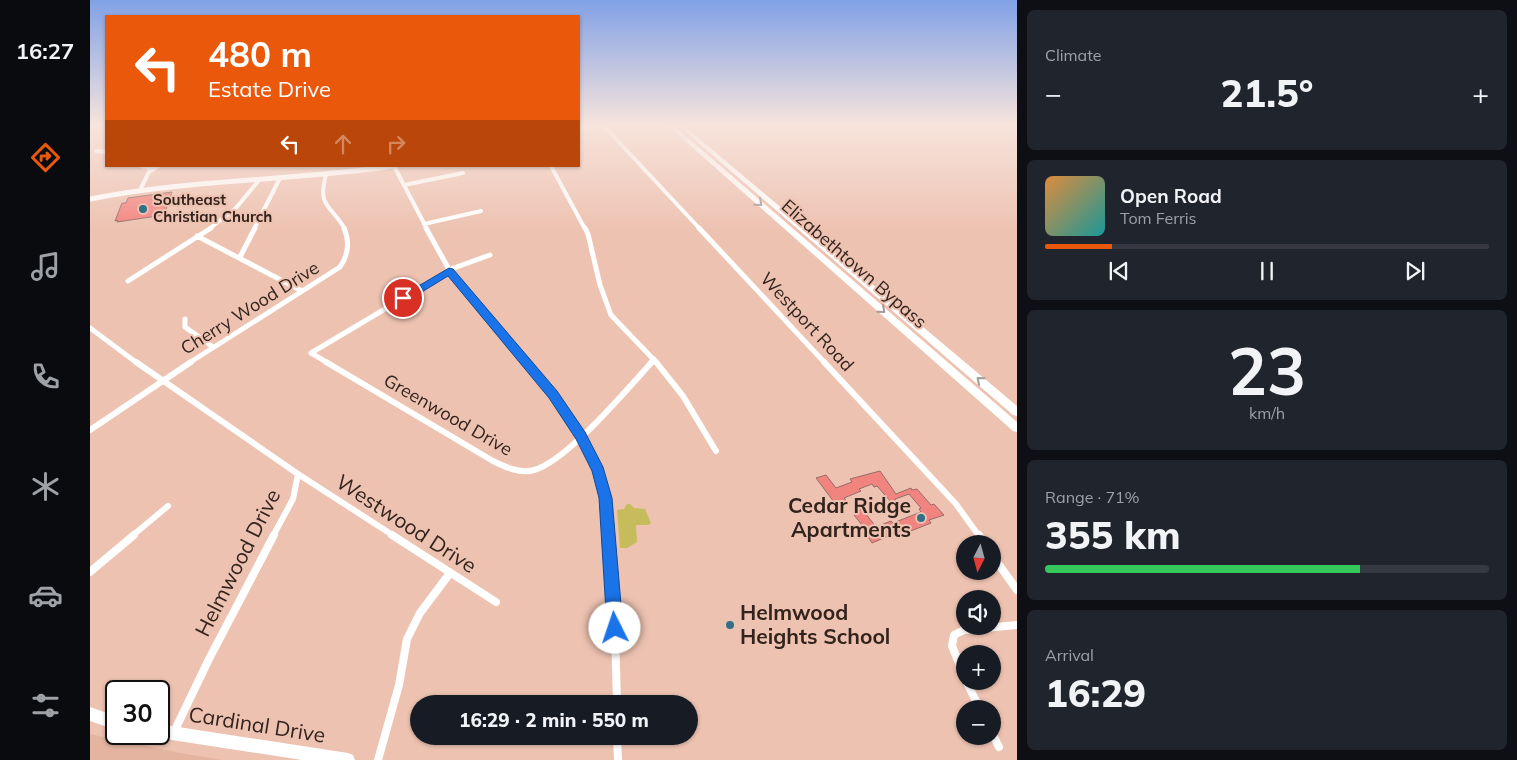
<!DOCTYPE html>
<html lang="en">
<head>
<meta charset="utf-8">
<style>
	:root { --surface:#171b24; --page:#20242c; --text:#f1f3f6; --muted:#9ea1a6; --line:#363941; --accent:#ea580c }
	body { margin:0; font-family:Mulish,sans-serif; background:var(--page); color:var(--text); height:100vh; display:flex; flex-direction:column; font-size:19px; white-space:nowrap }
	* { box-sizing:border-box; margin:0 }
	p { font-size:16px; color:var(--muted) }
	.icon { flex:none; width:28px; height:28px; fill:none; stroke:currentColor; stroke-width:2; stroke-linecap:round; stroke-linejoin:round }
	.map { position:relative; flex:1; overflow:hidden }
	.panel { display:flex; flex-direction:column; gap:10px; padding:10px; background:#0d0f14; width:500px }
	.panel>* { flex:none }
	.hud { position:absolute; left:15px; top:15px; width:475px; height:152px; border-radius:0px; box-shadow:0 1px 4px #0004; background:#ea580c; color:#fff; overflow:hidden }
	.needle { width:32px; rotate:186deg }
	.tools { position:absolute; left:866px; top:535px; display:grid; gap:10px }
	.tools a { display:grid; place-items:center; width:45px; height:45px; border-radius:50%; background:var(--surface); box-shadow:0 1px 4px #0004; font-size:25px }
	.speed { position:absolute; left:15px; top:680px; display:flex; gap:10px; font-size:25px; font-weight:700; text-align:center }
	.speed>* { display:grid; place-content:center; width:65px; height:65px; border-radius:50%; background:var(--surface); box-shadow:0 1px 4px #0004; line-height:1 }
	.speed .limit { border:2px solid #111; border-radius:8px; background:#fff; color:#111 }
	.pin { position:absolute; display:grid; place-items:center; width:42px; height:42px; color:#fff; margin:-21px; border:2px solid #fff; border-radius:50%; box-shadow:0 1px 5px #0007 }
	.me { position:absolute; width:55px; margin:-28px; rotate:356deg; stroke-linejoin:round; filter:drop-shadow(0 0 4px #0008) }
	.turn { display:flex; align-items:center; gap:18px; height:105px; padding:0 20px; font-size:22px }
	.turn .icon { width:65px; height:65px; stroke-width:2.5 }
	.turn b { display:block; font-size:35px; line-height:42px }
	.lanes { display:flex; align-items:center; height:48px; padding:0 20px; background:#0003; justify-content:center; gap:25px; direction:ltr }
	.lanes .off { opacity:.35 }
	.big { font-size:38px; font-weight:800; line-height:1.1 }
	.panel .card { flex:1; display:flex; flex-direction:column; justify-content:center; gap:8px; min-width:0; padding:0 18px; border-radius:8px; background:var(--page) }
	.panel .dial { align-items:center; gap:0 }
	.dial b { font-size:65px; line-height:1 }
	.song { display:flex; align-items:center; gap:15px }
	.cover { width:60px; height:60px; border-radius:8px; background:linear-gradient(135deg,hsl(30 70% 55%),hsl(180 70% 35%)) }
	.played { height:5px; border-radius:2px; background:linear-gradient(90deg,var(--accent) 15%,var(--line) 15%) }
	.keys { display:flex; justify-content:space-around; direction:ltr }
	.heat { display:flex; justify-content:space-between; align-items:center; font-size:28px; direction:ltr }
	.charge { height:8px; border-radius:4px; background:linear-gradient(90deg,#34c759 71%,var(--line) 0) }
	.trip { position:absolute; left:320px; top:695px; width:288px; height:50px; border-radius:25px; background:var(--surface); box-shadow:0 1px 4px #0004; font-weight:800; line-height:50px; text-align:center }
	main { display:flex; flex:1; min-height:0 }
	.tabs { display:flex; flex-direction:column; width:90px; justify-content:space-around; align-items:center; background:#090b0e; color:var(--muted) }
	.tabs .icon { width:35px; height:35px }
	.tabs .on { color:var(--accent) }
	.tabs b { font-size:22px; color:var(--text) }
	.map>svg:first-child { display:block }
</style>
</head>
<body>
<main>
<nav class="tabs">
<b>16:27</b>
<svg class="icon on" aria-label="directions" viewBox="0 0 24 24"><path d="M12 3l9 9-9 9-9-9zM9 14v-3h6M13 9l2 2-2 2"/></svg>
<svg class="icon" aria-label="music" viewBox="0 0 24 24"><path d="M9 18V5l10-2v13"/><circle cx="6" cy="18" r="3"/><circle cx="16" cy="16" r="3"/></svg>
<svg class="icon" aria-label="phone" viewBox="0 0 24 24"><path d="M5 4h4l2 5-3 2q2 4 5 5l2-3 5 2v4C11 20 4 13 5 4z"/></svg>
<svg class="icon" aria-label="climate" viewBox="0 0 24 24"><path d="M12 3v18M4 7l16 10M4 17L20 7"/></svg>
<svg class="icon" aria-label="car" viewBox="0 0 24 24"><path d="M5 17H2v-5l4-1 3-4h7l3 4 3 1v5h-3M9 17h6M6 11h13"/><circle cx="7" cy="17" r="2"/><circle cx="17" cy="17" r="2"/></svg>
<svg class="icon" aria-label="filters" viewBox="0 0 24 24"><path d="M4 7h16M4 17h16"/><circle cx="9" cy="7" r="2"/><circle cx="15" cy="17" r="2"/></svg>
</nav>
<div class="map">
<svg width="927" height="760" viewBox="0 0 927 760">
	<rect width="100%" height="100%" fill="#edc2b1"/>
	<path fill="#e5b4a0" d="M0 734 90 753 133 760H0Z"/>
	<path fill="#c6bc5b" d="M537 504H540L544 508 555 509 561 523 558 525H546L547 542 537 548H530L527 510 534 509Z"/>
	<path fill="#f28480" stroke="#966c69" d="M82 192 74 215 27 222 28 220 25 221 32 203H36L38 198Z
		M790 471 806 494 821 488 822 490 827 489 841 505 844 504 854 515 839 520 841 523 813 534 810 531 782 543 774 531 776 530 764 515 769 513 768 511 772 509 786 527 801 521 803 523 831 512 829 509 831 508 819 494 805 499 807 502 802 503 787 486 784 487 782 484 769 489 771 491 754 498 757 502 747 506 726 478 736 475 746 488 762 482 760 479Z"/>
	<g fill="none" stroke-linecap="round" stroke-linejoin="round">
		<path stroke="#fff" stroke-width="4" d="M513 125 610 229
			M6 151 16 152
			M52 166 62 169
			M304 166 337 229
			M461 166 495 229
			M236 175C227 207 241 205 255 229
			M314 185 373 173
			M51 188 59 172 68 166
			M334 224 391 211
			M119 229 145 209 170 179
			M164 229 190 178"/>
		<path stroke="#fff" stroke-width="5" d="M336 228 361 273 438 363
			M495 228 498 234 510 285 521 315 567 363
			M609 228 735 363
			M107 236 212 291
			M150 257 165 228
			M38 281 121 228
			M95 319V327L123 347
			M0 328 47 363
			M99 363 250 267C259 254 260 242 254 228
			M238 363 221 353 364 268 400 255
			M560 363 564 359"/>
		<path stroke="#fff" stroke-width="6" d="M46 362 208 474 203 499 183 536
			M236 362 403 461C415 467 430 474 444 470 477 461 537 389 562 362
			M436 362C485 418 514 460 519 536
			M566 362 593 396 626 451
			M734 362 866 504 889 536
			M0 430 101 362
			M208 474 304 536
			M42 536 78 506"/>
		<path stroke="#fff" stroke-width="8" d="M302 535 406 602
			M519 535 525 628 527 704
			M889 535 895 544
			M902 555 927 590
			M0 572 44 535
			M875 678 862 646 864 635 874 630 927 625
			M876 681 890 709
			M902 733 909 747
			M83 734 119 659 184 535
			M527 736 528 760
			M288 760 309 685 317 639 330 613 360 573"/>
		<path stroke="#fff" stroke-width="5" d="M489 128 506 125
			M0 199C100 179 202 181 303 166"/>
		<path fill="#fff" fill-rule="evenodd" d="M0 707 26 716V730L0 721Z
			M69 724 258 753 263 755 265 760H212L69 738 64 736 63 734H69Z"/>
		<path fill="#fff" fill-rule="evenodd" d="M577 125H583L927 422V432L923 431Z
			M593 125 927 406V416L923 415 591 128 590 127Z"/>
	</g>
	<defs><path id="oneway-chevron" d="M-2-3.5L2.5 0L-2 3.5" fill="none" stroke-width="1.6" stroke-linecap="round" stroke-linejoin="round" transform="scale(1.25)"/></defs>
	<g stroke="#a39c99">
		<use href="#oneway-chevron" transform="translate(669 203) rotate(41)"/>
		<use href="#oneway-chevron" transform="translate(792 310) rotate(41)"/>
		<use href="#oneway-chevron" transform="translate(890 380) rotate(-140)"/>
	</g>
	<linearGradient id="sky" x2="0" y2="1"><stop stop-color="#81a1e6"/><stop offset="0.54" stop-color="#f7e4dc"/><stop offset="1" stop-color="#f7e4dc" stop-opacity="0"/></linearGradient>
	<rect width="927" height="231" fill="url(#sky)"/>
	<path fill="#1a73e8" stroke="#114b97" d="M359 268 363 269 467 391 495 432 513 467 522 498 533 628 530 634 525 636 519 634 517 628 509 498 502 471 486 439 459 398 358 276 317 301H310L308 298Z"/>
	<g fill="#317085" stroke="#edc2b1" stroke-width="2">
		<circle cx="53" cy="209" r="5"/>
		<circle cx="831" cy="518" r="5"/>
		<circle cx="640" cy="625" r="5"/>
	</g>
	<g text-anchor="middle" stroke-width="4" stroke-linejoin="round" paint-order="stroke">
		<g font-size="15" font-weight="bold" fill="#33231d" stroke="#edc2b1" text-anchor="start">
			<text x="63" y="205">Southeast<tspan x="63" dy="17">Christian Church</tspan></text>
		</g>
		<g font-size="18" fill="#33231d" stroke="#edc2b1">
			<text transform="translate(764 264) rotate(41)" y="6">Elizabethtown Bypass</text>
			<text transform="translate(160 308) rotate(-32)" y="6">Cherry Wood Drive</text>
			<text transform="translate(717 322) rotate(47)" y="6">Westport Road</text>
			<text transform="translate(358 415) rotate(30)" y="6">Greenwood Drive</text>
		</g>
		<g font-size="21" font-weight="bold" fill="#33231d" stroke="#edc2b1" text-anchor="end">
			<text x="821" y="513">Cedar Ridge<tspan x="821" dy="24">Apartments</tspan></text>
			<text x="650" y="620" text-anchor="start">Helmwood<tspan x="650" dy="24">Heights School</tspan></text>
		</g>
		<g font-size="21" fill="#33231d" stroke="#edc2b1">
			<text transform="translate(316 524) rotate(33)" y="7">Westwood Drive</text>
			<text transform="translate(148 563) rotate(-63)" y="7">Helmwood Drive</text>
			<text transform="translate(167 725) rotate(9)" y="7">Cardinal Drive</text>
		</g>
	</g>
</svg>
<div class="tools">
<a><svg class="needle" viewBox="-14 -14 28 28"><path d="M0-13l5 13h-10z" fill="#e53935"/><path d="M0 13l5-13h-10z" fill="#9ea1a6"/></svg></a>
<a><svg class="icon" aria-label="sound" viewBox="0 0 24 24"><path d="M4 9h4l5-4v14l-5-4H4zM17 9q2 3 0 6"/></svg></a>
<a>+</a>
<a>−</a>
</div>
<div class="speed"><div class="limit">30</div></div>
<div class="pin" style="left:313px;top:298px;background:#d93025"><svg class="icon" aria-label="arrive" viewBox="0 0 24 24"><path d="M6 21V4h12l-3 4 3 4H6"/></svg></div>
<svg class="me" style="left:525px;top:628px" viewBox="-20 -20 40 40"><circle r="19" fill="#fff"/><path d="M0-13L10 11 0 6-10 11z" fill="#1a73e8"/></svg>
<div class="trip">16:29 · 2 min · 550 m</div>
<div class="hud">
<div class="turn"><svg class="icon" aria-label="left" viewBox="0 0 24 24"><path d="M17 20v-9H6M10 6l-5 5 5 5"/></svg><div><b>480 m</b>Estate Drive</div></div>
<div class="lanes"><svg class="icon" aria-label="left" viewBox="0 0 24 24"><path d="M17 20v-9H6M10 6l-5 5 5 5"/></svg><svg class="icon off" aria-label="ahead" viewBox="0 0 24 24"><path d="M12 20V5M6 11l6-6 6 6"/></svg><svg class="icon off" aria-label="right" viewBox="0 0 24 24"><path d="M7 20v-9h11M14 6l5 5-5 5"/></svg></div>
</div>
</div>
<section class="panel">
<div class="card"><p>Climate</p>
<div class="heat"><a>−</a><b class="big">21.5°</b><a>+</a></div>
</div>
<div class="card">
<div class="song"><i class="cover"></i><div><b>Open Road</b><p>Tom Ferris</p></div></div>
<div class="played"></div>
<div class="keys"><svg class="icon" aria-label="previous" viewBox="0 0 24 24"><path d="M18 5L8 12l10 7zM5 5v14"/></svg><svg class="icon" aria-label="pause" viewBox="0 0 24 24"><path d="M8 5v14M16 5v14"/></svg><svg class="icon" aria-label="next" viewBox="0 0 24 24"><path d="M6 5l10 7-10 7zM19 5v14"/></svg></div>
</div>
<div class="card dial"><b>23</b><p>km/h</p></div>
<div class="card"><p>Range · 71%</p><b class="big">355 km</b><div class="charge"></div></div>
<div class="card"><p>Arrival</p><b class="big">16:29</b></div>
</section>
</main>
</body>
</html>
